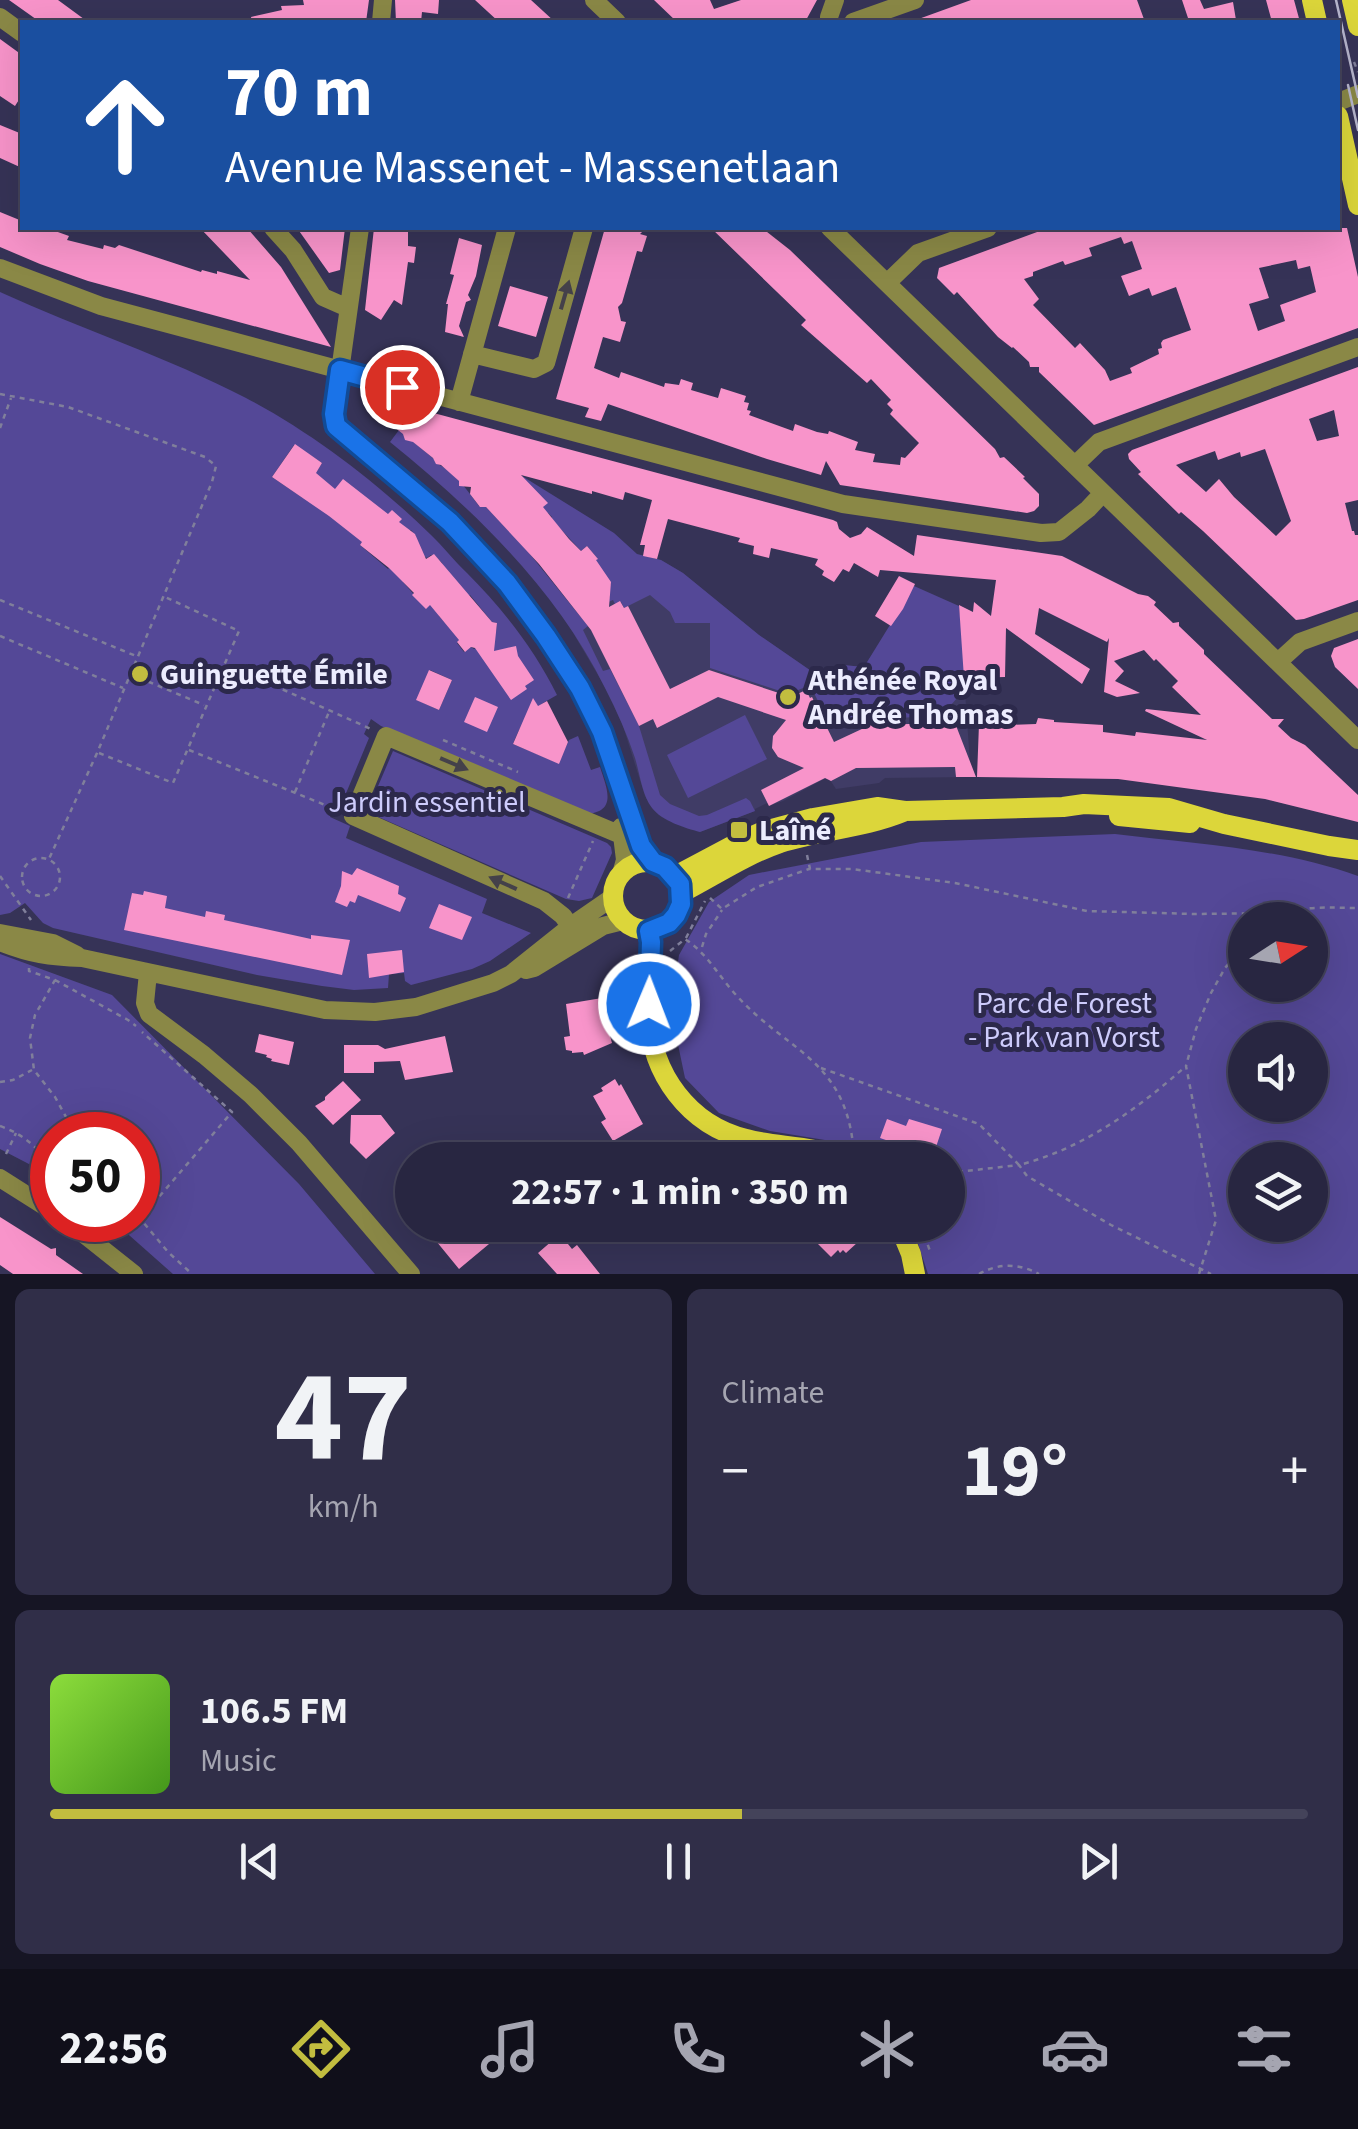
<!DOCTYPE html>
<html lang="en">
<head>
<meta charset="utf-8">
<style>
	:root { --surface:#282641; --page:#302e48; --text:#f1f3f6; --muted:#a5a5b1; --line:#44435a; --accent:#c2bd3f }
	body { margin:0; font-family:"Source Sans 3",sans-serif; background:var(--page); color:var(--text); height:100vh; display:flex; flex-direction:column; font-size:38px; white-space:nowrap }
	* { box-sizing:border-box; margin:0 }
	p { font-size:32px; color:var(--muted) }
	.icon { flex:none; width:55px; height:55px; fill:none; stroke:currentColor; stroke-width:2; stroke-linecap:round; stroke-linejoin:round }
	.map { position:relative; height:1274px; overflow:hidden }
	.side { display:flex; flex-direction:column; gap:15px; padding:15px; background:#161524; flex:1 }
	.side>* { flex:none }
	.top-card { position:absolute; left:20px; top:20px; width:1320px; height:210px; border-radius:0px; box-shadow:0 10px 40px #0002,0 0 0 2px var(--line); background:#1a4fa0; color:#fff; overflow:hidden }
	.needle { width:65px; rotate:78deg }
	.fabs { position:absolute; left:1228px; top:902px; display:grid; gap:20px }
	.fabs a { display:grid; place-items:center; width:100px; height:100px; border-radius:50%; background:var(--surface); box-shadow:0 10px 40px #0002,0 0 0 2px var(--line); font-size:50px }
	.speed { position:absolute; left:30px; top:1112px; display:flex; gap:20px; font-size:50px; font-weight:700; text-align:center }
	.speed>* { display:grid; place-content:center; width:130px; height:130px; border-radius:50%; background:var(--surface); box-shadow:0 10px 40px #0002,0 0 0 2px var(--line); line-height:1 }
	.speed .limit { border:15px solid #d22; background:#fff; color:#111 }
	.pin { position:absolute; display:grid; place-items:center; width:85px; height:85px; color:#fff; margin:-42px; border:5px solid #fff; border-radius:50%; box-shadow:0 2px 10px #0007 }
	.me { position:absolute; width:110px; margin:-55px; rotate:1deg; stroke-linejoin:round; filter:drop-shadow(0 0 8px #0008) }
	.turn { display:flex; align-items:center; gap:35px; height:210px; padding:0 40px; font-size:45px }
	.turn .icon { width:130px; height:130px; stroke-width:2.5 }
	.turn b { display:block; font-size:70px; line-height:85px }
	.big { font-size:75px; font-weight:700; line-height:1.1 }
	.side .card { flex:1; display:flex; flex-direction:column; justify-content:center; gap:15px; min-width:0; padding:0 35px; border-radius:15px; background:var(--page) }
	.side .dial { align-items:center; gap:0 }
	.dial b { font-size:130px; line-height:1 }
	.song { display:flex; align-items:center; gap:30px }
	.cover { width:120px; height:120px; border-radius:15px; background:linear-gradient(135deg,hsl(90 70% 55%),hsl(100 70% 35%)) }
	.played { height:10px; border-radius:5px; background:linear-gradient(90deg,var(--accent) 55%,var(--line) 55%) }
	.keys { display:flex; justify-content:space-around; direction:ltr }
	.heat { display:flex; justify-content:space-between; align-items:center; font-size:55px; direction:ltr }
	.side .tiles { flex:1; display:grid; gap:15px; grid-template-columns:1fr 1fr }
	.card:last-child { grid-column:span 2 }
	.trip { position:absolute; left:395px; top:1142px; width:570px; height:100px; border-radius:50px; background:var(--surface); box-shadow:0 10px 40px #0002,0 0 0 2px var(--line); font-weight:700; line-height:100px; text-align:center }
	.menu { display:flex; height:160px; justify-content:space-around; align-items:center; background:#100f1a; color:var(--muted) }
	.menu .icon { width:70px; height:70px }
	.menu .current { color:var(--accent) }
	.menu b { font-size:45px; color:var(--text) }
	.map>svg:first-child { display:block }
</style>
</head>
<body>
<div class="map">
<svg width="1358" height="1274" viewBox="0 0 1358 1274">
	<rect width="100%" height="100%" fill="#363357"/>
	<path fill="#403c66" d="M661 560 683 573 759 635 830 684 843 665 864 667 902 609 959 606 971 777 885 778 879 783 836 789 828 777 783 801 769 806 767 803 755 809V811L700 832 659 815 651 806 645 796 623 726 605 687 569 626Z"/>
	<path fill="#544897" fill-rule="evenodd" d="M0 292C81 329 167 357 246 398 311 432 378 483 430 534 443 546 454 561 467 573 502 608 535 650 557 695 530 710 525 715 513 744L558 763 569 740 578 736 591 770 600 767C607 789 618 812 585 814L381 726 371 719 364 734 369 738 342 803H335L330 817 350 826 346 838 487 899 482 913 531 933 490 961 472 969 411 985 405 981 404 973 389 974 388 988 354 990 322 986 257 975 53 928 43 923 25 903 10 913 0 915ZM294 445 322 463 307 486 310 488 303 498 272 477ZM401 519 398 523 406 531 411 530 416 536 388 569 360 545ZM431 555H434L442 563 445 592 425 607 403 582 424 556 427 558ZM470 595 492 622 497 623 496 632 474 649 471 647 464 652 457 643 460 639 439 616 451 606 454 608ZM430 670 452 680 439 710 417 700Z
		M399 430 404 434 406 440H411L434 459 436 463C455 472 467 490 479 506H485L525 548 588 626 583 630 603 671 610 669 639 726 660 795 670 804 699 816 707 815 746 798 750 801 755 811 700 832C685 828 662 821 652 808 642 795 640 774 635 758 627 734 617 711 605 688 557 590 474 510 390 442Z
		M522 476 614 533 637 554 661 560 683 573 759 635 830 684 843 665 864 667 914 586 959 606C961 629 966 654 964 677 959 738 868 709 828 721L810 685 789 694 710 668V623H675L670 612 650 595 624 608 621 602 615 604 613 600 604 604 603 602 610 597 605 590 611 584 592 564 597 558 587 546 581 551 556 524 549 521 552 517 548 513 541 517Z
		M745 715 767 759 688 798 667 755Z
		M393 751 607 843 611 847 612 853 592 898 579 901 566 899 367 812Z
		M1115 834C1196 844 1281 848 1358 876V1274H928L912 1225H948V1160H863L837 1142 770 1131 719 1113 685 1078 671 1011 679 955 709 902 749 875 921 842ZM1245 920H1310V985H1245ZM1245 1040H1310V1105H1245ZM1245 1160H1310V1225H1245Z
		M0 954 112 995 299 1184 375 1274H173L112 1220H138V1135H52V1176L0 1149Z"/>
	<path fill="#f894ca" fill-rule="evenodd" d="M9 0H58L88 22H40Z
		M303 0H369L366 22H252L251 17 282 10 281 6 304 5Z
		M395 0H439L438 14 422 12 421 22H396Z
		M475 0H531L555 22H499Z
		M654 0H710L714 9 741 0H817L805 22H677Z
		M971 0H1137L1145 22H913V21Z
		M1182 0H1200L1204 9 1233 2 1236 20 1225 22H1195L1194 19 1189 21Z
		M1266 0H1294L1300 22H1272Z
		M0 39 22 55V95L15 106 0 96Z
		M0 125 22 134V168L0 158Z
		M0 212 22 221V228H56L55 231 69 236 67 240 103 249 104 245 115 248 119 245 201 272 202 270 217 274V271L250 280 200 228H247L281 267 331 347 88 281 40 264 0 247Z
		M297 228H345L340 270 329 273Z
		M374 228 408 229V246L416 247 414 263 408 262 402 305 394 300 381 320 365 310Z
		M605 228H646L640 234 647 236 642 252 637 251 622 303 618 307 621 321 626 322 620 342 603 337 594 368 619 378 621 372 664 387 665 383 679 385 681 379 693 383 691 390 718 398 721 388 746 396 744 402 749 403 747 410 751 411 749 415 793 431 795 424 817 432 828 434 829 431 858 442 855 450 875 454 873 462 900 465 901 457 905 458 919 443 890 414 893 410 887 404 891 400 871 379 867 383 801 325 806 320 711 228H762L790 250 995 449 1000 458 1004 457 1025 477 1023 478 1039 494V506L1034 511 1027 513 840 485 826 461 821 475 767 459 608 404 601 421 585 417 589 408 556 399Z
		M1048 228H1347L1358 277V328L1094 425 1039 372V367H1030L1029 362 1013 347 1012 348 998 337 957 292 954 295 937 278 939 268ZM1121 237 1124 244 1132 241 1142 269 1121 276 1129 296 1149 288 1152 296 1176 287 1191 330 1163 340 1161 343 1162 348 1158 349 1159 354 1130 368 1132 373 1110 381 1105 370 1080 343 1075 348 1033 305 1039 299 1024 279 1033 276V272L1063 261 1065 265 1092 256 1089 248ZM1296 260 1298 269 1310 266 1316 292 1280 305 1285 321 1258 331 1249 304 1269 298 1259 268Z
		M459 238 482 245 476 276 468 295 471 300 466 302 459 326 464 337 445 332 448 304H446L454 275 450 274Z
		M510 286 548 297 536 337 498 326Z
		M1358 367V500L1345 503 1352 531H1354L1355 535H1358V600L1304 619 1296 620 1203 531 1181 512 1179 514 1138 474 1141 472 1129 459 1128 454 1132 450ZM1334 410 1339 436 1317 441 1309 419ZM1265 449 1291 521 1276 536 1234 497 1219 479 1206 492 1176 465 1215 451 1218 460 1240 452 1241 457Z
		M374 397 833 520 837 522 839 529 850 538 861 534 867 527 914 556 917 535 1062 556 1138 594 1148 596 1156 602 1154 605 1173 623 1179 622V626L1204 650V654L1272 719H1284L1278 726 1291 738 1305 745 1358 795V822L1265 799 1118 779 977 777 979 724H988V719H1005L1004 725 1036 724 1038 718 1054 720V722L1103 725V732L1135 736 1136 732 1207 740 1145 711 1146 709 1201 715 1172 687 1178 681 1156 659 1154 661 1144 650 1114 661 1124 671 1115 681 1140 693 1117 697 1104 692 1109 638 1107 642 1039 608 1035 634 1090 669 1082 684 1006 628 1005 677 964 678 959 605 973 612 974 602 991 616 996 580 880 570 878 577 854 563 849 572 843 569 834 582 822 575 824 571 815 565 818 559 771 548 769 558 753 554 754 546 738 542 740 538 668 519 657 559 643 556 645 545H640L652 500 625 492 623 500 592 491V494L521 475 548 503 543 507 569 539 581 551 587 546 598 559 596 560 611 582 609 607 620 601 624 608 628 606 670 689 709 670 791 697 806 690 810 698 812 697 834 742 864 728V725L955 723 976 777H956L955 767 856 768 831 781 825 778 769 806 761 790 804 768 778 757 772 748 773 736 786 720 718 697 657 728 653 719 639 726 591 630 539 564 486 507H480L470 494 471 487 459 486V481L441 465 436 464 433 458 413 442 405 440 403 434 371 409Z
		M295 444 322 463 316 473 335 489 343 479 388 514 392 510 402 519 399 522 415 534 426 559 434 554 492 622 497 623 494 651 516 646 518 656 534 680 525 686 527 689 511 700 475 648 471 647 465 652 457 642 459 640 430 605 426 609 412 595 414 593 389 568 360 545 362 542 329 516 272 477Z
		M899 576 915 584 903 609 891 626 875 616Z
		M1358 639V689L1335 667 1331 656 1334 648Z
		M429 670 452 680 439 710 416 700Z
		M475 697 498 707 487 732 464 722Z
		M533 698 538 706 547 701 568 742 559 764 513 744Z
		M357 868 399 886 398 894 406 898 400 912 358 895 355 903 350 901 347 907 335 902 341 886 342 871 352 875Z
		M144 891 167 896 165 908 205 917 206 911 225 915 224 920 311 939V935L350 940 342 975 124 930 132 893 143 895Z
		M439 904 472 917 462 940 429 928Z
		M402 950 404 972 369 978 367 954Z
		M602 998V1001L611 1003 607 1025 612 1043 584 1055 583 1052 572 1053V1051L566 1050 564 1037 570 1036 566 1004Z
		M259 1034 294 1042 289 1065 271 1061 272 1059 266 1057 267 1055 255 1052Z
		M445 1036 453 1072 405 1080 400 1061 374 1062V1073H344V1045H378L385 1049Z
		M615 1079 619 1086 621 1084 643 1124 613 1141 601 1122 606 1119 593 1096 603 1091 601 1088Z
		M343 1081 361 1100 333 1125 315 1106 325 1100V1097Z
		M351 1115H381L395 1133 366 1159 350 1143Z
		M887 1119 906 1126 909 1119 942 1129 933 1156 880 1138Z
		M0 1217 51 1249 56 1248V1255L83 1274H13L0 1265Z
		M423 1225H464L468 1230 474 1225H494L501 1234 459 1269Z
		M799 1225H846L856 1235 855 1237 858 1242 846 1253 843 1250 840 1253 838 1250 831 1257Z
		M560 1234 572 1249 577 1245 600 1274H557L538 1253Z"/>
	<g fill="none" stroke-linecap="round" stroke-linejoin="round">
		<path stroke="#807f9b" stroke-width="2.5" stroke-dasharray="5 5" stroke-linecap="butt" d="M1354 62 1358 72
			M0 394 68 407 205 457 216 466 212 482 97 753 49 859
			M0 428 11 398
			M0 600 136 656
			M0 636 123 688
			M228 665 371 729
			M130 674 204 705
			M443 740 518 772
			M189 750 335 809
			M99 753 173 783 239 631 165 597
			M295 792 329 712
			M807 855 810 869H852L955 883 1087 911 1195 914 1281 913
			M22 877a19 19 0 1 1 38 0a19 19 0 1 1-38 0Z
			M0 876 31 920
			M568 898 593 841
			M710 898 722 909 757 887 809 869
			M1272 920C1291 904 1334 908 1358 908
			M686 938 705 901
			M702 947 706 934 722 910
			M670 951 685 939C708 954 719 977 737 996 787 1051 843 1059 853 1144
			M29 968V971L55 980 35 1015 30 1038 34 1070 55 1097 76 1135
			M55 980 128 1020 136 1026
			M821 1068 979 1124 1019 1165C1082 1149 1138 1109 1186 1066
			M0 1082 13 1080 32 1070
			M0 1126C23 1134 39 1148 52 1168
			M6 1154 16 1133
			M948 1173 1019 1165 1027 1176 1111 1225 1211 1274
			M49 1180 52 1174
			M138 1216 168 1252 192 1274
			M140 1219 232 1112 142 1032
			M921 1226 930 1251
			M979 1274C999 1263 1018 1263 1039 1274
			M1199 1274 1216 1220 1186 1066 1196 1029 1211 993 1225 968 1245 945"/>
		<path stroke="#8a8846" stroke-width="18" d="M594 0 617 22
			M0 17 22 33
			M381 22 383 0
			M830 22 829 17 835 0
			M853 22 915 0
			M1338 102 1358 94
			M273 228 293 250 323 297 348 308
			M360 228 334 414 335 426 450 522 507 583 546 636 579 688 602 732 641 846 653 862
			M830 228 1358 740
			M0 268 101 306 843 504 1041 533 1059 532 1088 509 1103 493
			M888 282 918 253 988 228
			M472 354 534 369 546 363 584 228
			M459 402 507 228
			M1075 465 1099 442 1358 347
			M1278 662 1300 642 1358 621
			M621 827 625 860 621 874
			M0 933 53 943 77 955
			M579 939 563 916 544 901 353 816 386 736 621 835
			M0 942C30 954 50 957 82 958L325 1010 375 1012 416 1007 493 983 511 974 571 926 613 897
			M526 970 534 968 603 926 623 921
			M148 973 145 1003 149 1014 204 1055 251 1095 299 1143 411 1274
			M0 1178 52 1211
			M66 1220 134 1274"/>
		<path stroke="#dcd63a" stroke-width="20" d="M1312 0 1317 22
			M1352 0 1358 26
			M1338 116 1358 205
			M1119 816 1190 823
			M613 896a34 34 0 1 1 68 0a34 34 0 1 1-68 0Z
			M675 876 739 842 764 831 813 818 877 807 905 811 1063 807 1084 804 1169 808 1224 824 1329 846 1358 850
			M681 893C714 876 745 855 780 843 821 830 864 828 903 812
			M649 931C654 958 648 988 649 1015 651 1074 689 1125 746 1139 779 1148 813 1144 843 1160
			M899 1225 911 1254 915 1274"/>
		<path stroke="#b6b5cc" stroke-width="2.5" d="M1336 0 1358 97
			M1348 85 1358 130"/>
	</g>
	<defs><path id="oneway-solid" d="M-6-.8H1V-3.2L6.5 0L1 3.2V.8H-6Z" transform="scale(2.5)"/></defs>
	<g fill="#44414a">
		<use href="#oneway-solid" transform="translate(565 295) rotate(-74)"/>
		<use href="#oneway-solid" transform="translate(454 764) rotate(23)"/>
		<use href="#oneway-solid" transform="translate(503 883) rotate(-156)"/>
	</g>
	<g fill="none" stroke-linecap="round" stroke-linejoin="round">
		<g stroke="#114b97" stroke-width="25">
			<path id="route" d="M402 387 340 370 334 414 336 426 450 522 507 583 546 636 580 688 602 732 641 846 653 862 665 867 680 884 681 904 676 915 669 923 649 931 651 942 649 1004"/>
		</g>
		<use href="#route" stroke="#1a73e8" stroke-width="18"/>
	</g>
	<g fill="#c2bd3f" stroke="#2c294b" stroke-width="4">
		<circle cx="140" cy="674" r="10"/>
		<circle cx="788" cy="697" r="10"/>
		<rect x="729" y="820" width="20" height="20" rx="5"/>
	</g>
	<g text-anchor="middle" stroke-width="10" stroke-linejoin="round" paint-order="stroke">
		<g font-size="30" font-weight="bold" fill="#ececfe" stroke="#2c294b" text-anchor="start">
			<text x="160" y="684">Guinguette Émile</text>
			<text x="808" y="690">Athénée Royal<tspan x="808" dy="34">Andrée Thomas</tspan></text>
			<text x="759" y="840">Laîné</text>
		</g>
		<g font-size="30" fill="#cdcbfb" stroke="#2c294b">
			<text x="427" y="812">Jardin essentiel</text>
			<text x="1064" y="1013">Parc de Forest<tspan x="1064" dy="34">- Park van Vorst</tspan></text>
		</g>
	</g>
</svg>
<div class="fabs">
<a><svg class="needle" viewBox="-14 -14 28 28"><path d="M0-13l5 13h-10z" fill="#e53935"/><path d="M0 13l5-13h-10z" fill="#a5a5b1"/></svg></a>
<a><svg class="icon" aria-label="sound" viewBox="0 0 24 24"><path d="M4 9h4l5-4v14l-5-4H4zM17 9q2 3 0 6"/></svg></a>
<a><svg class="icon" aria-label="layers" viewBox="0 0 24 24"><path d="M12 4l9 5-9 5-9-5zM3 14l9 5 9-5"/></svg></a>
</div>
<div class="speed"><div class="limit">50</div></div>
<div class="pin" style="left:402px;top:387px;background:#d93025"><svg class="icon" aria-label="arrive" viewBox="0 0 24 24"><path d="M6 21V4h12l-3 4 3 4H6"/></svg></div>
<svg class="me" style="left:649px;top:1004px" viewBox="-20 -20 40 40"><circle r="17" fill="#1a73e8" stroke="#fff" stroke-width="3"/><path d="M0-11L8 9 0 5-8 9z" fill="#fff"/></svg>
<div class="trip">22:57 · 1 min · 350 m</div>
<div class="top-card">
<div class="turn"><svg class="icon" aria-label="ahead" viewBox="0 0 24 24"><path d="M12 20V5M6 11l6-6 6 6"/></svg><div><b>70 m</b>Avenue Massenet - Massenetlaan</div></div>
</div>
</div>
<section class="side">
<div class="tiles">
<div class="card dial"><b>47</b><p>km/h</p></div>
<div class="card"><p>Climate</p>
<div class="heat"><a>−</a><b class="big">19°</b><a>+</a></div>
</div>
<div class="card">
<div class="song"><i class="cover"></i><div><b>106.5 FM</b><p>Music</p></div></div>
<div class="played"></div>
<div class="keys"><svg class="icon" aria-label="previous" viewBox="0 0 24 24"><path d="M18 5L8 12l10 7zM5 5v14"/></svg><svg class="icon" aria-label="pause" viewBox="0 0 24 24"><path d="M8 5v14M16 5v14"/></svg><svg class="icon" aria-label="next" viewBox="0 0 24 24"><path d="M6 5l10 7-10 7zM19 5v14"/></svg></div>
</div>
</div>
</section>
<nav class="menu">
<b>22:56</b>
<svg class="icon current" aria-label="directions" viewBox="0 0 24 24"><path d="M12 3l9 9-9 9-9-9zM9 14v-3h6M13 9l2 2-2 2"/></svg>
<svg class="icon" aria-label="music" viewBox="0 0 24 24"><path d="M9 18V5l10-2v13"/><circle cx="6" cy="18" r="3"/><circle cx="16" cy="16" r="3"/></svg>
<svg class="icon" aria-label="phone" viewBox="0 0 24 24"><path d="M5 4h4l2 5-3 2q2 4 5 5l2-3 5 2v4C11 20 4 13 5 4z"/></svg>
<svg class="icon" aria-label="climate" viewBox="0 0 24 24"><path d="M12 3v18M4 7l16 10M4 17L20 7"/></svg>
<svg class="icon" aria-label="car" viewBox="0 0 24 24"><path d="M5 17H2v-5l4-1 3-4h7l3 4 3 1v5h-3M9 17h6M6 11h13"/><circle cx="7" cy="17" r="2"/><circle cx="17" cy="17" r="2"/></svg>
<svg class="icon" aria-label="filters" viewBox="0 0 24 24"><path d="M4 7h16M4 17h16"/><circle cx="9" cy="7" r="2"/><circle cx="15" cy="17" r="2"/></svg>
</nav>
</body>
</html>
